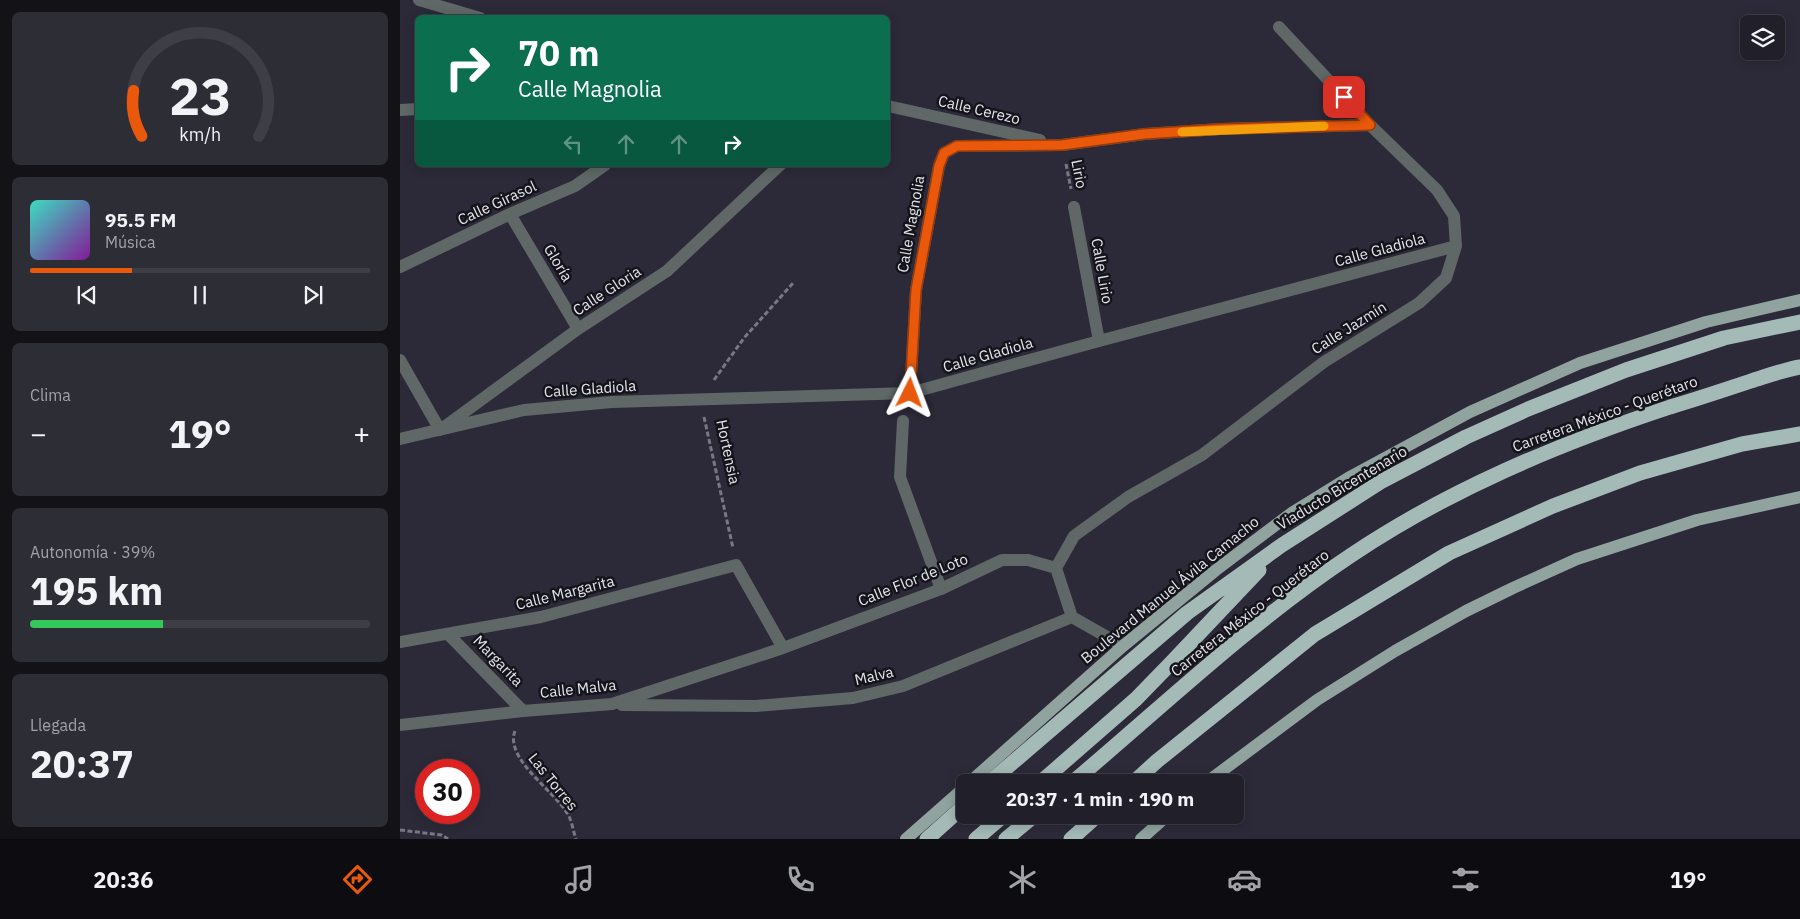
<!DOCTYPE html>
<html lang="es">
<head>
<meta charset="utf-8">
<style>
	:root { --surface:#21202a; --page:#2d2d36; --text:#f1f3f6; --muted:#a2a3a8; --line:#3e3e47; --accent:#ea580c }
	body { margin:0; font-family:"IBM Plex Sans",sans-serif; background:var(--page); color:var(--text); height:100vh; display:flex; flex-direction:column; font-size:19px; white-space:nowrap }
	* { box-sizing:border-box; margin:0 }
	p { font-size:16px; color:var(--muted) }
	.icon { flex:none; width:28px; height:28px; fill:none; stroke:currentColor; stroke-width:2; stroke-linecap:round; stroke-linejoin:round }
	.map { position:relative; flex:1; overflow:hidden }
	.details { display:flex; flex-direction:column; gap:12px; padding:12px; background:#121217; width:400px }
	.details>* { flex:none }
	.hud { position:absolute; left:15px; top:15px; width:475px; height:152px; border-radius:8px; box-shadow:0 2px 12px #0003,0 0 0 1px var(--line); background:#0b6e4f; color:#fff; overflow:hidden }
	.tools { position:absolute; left:1340px; top:15px; display:grid; gap:10px }
	.tools a { display:grid; place-items:center; width:45px; height:45px; border-radius:8px; background:var(--surface); box-shadow:0 2px 12px #0003,0 0 0 1px var(--line); font-size:25px }
	.speed { position:absolute; left:15px; top:759px; display:flex; gap:10px; font-size:25px; font-weight:700; text-align:center }
	.speed>* { display:grid; place-content:center; width:65px; height:65px; border-radius:50%; background:var(--surface); box-shadow:0 2px 12px #0003,0 0 0 1px var(--line); line-height:1 }
	.speed .limit { border:8px solid #d22; background:#fff; color:#111 }
	.pin { position:absolute; display:grid; place-items:center; width:42px; height:42px; color:#fff; margin:-21px; border-radius:10px; box-shadow:0 2px 8px #0006 }
	.me { position:absolute; width:55px; margin:-28px; rotate:3deg; stroke-linejoin:round; filter:drop-shadow(0 0 4px #0008) }
	.turn { display:flex; align-items:center; gap:18px; height:105px; padding:0 20px; font-size:22px }
	.turn .icon { width:65px; height:65px; stroke-width:2.5 }
	.turn b { display:block; font-size:35px; line-height:42px }
	.lanes { display:flex; align-items:center; height:48px; padding:0 20px; background:#0003; justify-content:center; gap:25px; direction:ltr }
	.lanes .off { opacity:.35 }
	.big { font-size:38px; font-weight:700; line-height:1.1 }
	.details .tile { flex:1; display:flex; flex-direction:column; justify-content:center; gap:8px; min-width:0; padding:0 18px; border-radius:8px; background:var(--page) }
	.details .dial { align-items:center; gap:0 }
	.dial svg { height:130px; overflow:visible; fill:none; stroke:var(--line); stroke-width:7; stroke-linecap:round; text-anchor:middle }
	.dial text { fill:var(--text); stroke:none }
	.song { display:flex; align-items:center; gap:15px }
	.cover { width:60px; height:60px; border-radius:8px; background:linear-gradient(135deg,hsl(170 70% 55%),hsl(290 70% 35%)) }
	.played { height:5px; border-radius:2px; background:linear-gradient(90deg,var(--accent) 30%,var(--line) 30%) }
	.keys { display:flex; justify-content:space-around; direction:ltr }
	.heat { display:flex; justify-content:space-between; align-items:center; font-size:28px; direction:ltr }
	.charge { height:8px; border-radius:4px; background:linear-gradient(90deg,#34c759 39%,var(--line) 0) }
	.trip { position:absolute; left:556px; top:774px; width:288px; height:50px; border-radius:8px; background:var(--surface); box-shadow:0 2px 12px #0003,0 0 0 1px var(--line); font-weight:700; line-height:50px; text-align:center }
	.tabs { display:flex; height:80px; justify-content:space-around; align-items:center; background:#0d0d11; color:var(--muted) }
	.tabs .icon { width:35px; height:35px }
	.tabs .on { color:var(--accent) }
	.tabs b { font-size:22px; color:var(--text) }
	main { display:flex; flex:1; min-height:0 }
	.map>svg:first-child { display:block }
</style>
</head>
<body>
<main>
<section class="details">
<div class="tile dial"><svg viewBox="0 0 100 80">
<path d="M14 69A42 42 0 1 1 86 69"/>
<path d="M14 69A42 42 0 0 1 9 41" stroke="#ea580c"/>
<text x="50" y="56" font-size="32" font-weight="700">23</text>
<text x="50" y="72" font-size="11">km/h</text>
</svg></div>
<div class="tile">
<div class="song"><i class="cover"></i><div><b>95.5 FM</b><p>Música</p></div></div>
<div class="played"></div>
<div class="keys"><svg class="icon" aria-label="previous" viewBox="0 0 24 24"><path d="M18 5L8 12l10 7zM5 5v14"/></svg><svg class="icon" aria-label="pause" viewBox="0 0 24 24"><path d="M8 5v14M16 5v14"/></svg><svg class="icon" aria-label="next" viewBox="0 0 24 24"><path d="M6 5l10 7-10 7zM19 5v14"/></svg></div>
</div>
<div class="tile"><p>Clima</p>
<div class="heat"><a>−</a><b class="big">19°</b><a>+</a></div>
</div>
<div class="tile"><p>Autonomía · 39%</p><b class="big">195 km</b><div class="charge"></div></div>
<div class="tile"><p>Llegada</p><b class="big">20:37</b></div>
</section>
<div class="map">
<svg width="1400" height="839" viewBox="0 0 1400 839">
	<rect width="100%" height="100%" fill="#2c2a38"/>
	<g fill="none" stroke-linecap="round" stroke-linejoin="round">
		<path stroke="#797783" stroke-width="3" stroke-dasharray="5 2.5" stroke-linecap="butt" d="M666 164 671 189
			M314 380 344 338 394 282
			M304 417 333 548
			M115 731C104 758 154 791 167 813 172 820 173 831 176 839
			M0 830 42 835 48 839"/>
		<path stroke="#5f6866" stroke-width="12" d="M19 0 80 18
			M488 106 640 140
			M0 110 18 109
			M674 207 699 341
			M110 214 178 329
			M0 267 110 214 175 186 205 165
			M0 360 40 430 178 329 267 271 380 165
			M510 393 516 290 539 166 544 153 557 146 662 145 745 134 820 129 970 125
			M503 421 500 477 541 589
			M0 439 124 410 212 402 510 393 699 341 1056 246
			M672 617 656 568 674 536 728 497 802 455 924 362 1019 303 1046 278 1056 246 1054 216 1037 190 970 125 879 27
			M49 635 123 711
			M0 642 141 617 336 565 383 648
			M222 705 356 706 453 698 503 686 672 617 723 646
			M0 725 123 711 212 704 383 648 541 589 602 560H628L656 568"/>
		<path stroke="#90a39f" stroke-width="12" d="M570 782 723 646 816 570 893 512 948 478 1070 412 1180 363 1306 322 1400 300
			M807 782 917 700 995 651 1066 611 1113 588 1177 559 1297 520 1400 497
			M506 839 565 787
			M741 839 768 815"/>
		<path stroke="#a4bab6" stroke-width="15" d="M590 782 787 613 882 545 982 481 1066 437 1128 409 1226 370 1324 338 1400 322
			M641 782 736 699 772 662 859 570
			M673 782C764 705 851 622 950 556 1048 490 1158 444 1270 407 1297 399 1324 390 1351 381 1367 376 1383 370 1400 367
			M734 782 757 761 915 634 1049 553 1153 506 1240 473 1342 444 1400 434
			M527 839 565 805
			M576 839 604 815
			M606 839 635 815
			M671 839 698 815"/>
	</g>
	<g fill="none" stroke-linecap="round" stroke-linejoin="round">
		<g stroke="#983908" stroke-width="12">
			<path id="route" d="M510 393 516 290 539 166 544 153 557 146 662 145 744 134 820 129 970 125 944 97"/>
		</g>
		<use href="#route" stroke="#ea580c" stroke-width="9"/>
		<path stroke="#f59e0b" stroke-width="9" d="M782 132 924 126"/>
	</g>
	<g text-anchor="middle" stroke-width="5" stroke-linejoin="round" paint-order="stroke">
		<g font-size="15" fill="#e6e6ef" stroke="#14141a">
			<text transform="translate(579 110) rotate(13)" y="5">Calle Cerezo</text>
			<text transform="translate(679 174) rotate(79)" y="5">Lirio</text>
			<text transform="translate(97 203) rotate(-25)" y="5">Calle Girasol</text>
			<text transform="translate(511 224) rotate(-80)" y="5">Calle Magnolia</text>
			<text transform="translate(980 250) rotate(-15)" y="5">Calle Gladiola</text>
			<text transform="translate(158 263) rotate(59)" y="5">Gloría</text>
			<text transform="translate(702 271) rotate(80)" y="5">Calle Lirio</text>
			<text transform="translate(207 291) rotate(-33)" y="5">Calle Gloria</text>
			<text transform="translate(949 328) rotate(-32)" y="5">Calle Jazmín</text>
			<text transform="translate(588 355) rotate(-16)" y="5">Calle Gladiola</text>
			<text transform="translate(190 389) rotate(-4)" y="5">Calle Gladiola</text>
			<text transform="translate(1205 414) rotate(-20)" y="5">Carretera México - Querétaro</text>
			<text transform="translate(328 452) rotate(78)" y="5">Hortensia</text>
			<text transform="translate(942 488) rotate(-31)" y="5">Viaducto Bicentenario</text>
			<text transform="translate(513 580) rotate(-22)" y="5">Calle Flor de Loto</text>
			<text transform="translate(770 590) rotate(-39)" y="5">Boulevard Manuel Ávila Camacho</text>
			<text transform="translate(165 593) rotate(-14)" y="5">Calle Margarita</text>
			<text transform="translate(850 613) rotate(-38)" y="5">Carretera México - Querétaro</text>
			<text transform="translate(98 661) rotate(46)" y="5">Margarita</text>
			<text transform="translate(474 676) rotate(-13)" y="5">Malva</text>
			<text transform="translate(178 689) rotate(-6)" y="5">Calle Malva</text>
			<text transform="translate(153 782) rotate(51)" y="5">Las Torres</text>
		</g>
	</g>
</svg>
<div class="tools">
<a><svg class="icon" aria-label="layers" viewBox="0 0 24 24"><path d="M12 4l9 5-9 5-9-5zM3 14l9 5 9-5"/></svg></a>
</div>
<div class="speed"><div class="limit">30</div></div>
<div class="pin" style="left:944px;top:97px;background:#d93025"><svg class="icon" aria-label="arrive" viewBox="0 0 24 24"><path d="M6 21V4h12l-3 4 3 4H6"/></svg></div>
<svg class="me" style="left:510px;top:393px" viewBox="-20 -20 40 40"><path d="M0-17L14 15 0 8-14 15z" fill="#ea580c" stroke="#fff" stroke-width="4"/></svg>
<div class="trip">20:37 · 1 min · 190 m</div>
<div class="hud">
<div class="turn"><svg class="icon" aria-label="right" viewBox="0 0 24 24"><path d="M7 20v-9h11M14 6l5 5-5 5"/></svg><div><b>70 m</b>Calle Magnolia</div></div>
<div class="lanes"><svg class="icon off" aria-label="left" viewBox="0 0 24 24"><path d="M17 20v-9H6M10 6l-5 5 5 5"/></svg><svg class="icon off" aria-label="ahead" viewBox="0 0 24 24"><path d="M12 20V5M6 11l6-6 6 6"/></svg><svg class="icon off" aria-label="ahead" viewBox="0 0 24 24"><path d="M12 20V5M6 11l6-6 6 6"/></svg><svg class="icon" aria-label="right" viewBox="0 0 24 24"><path d="M7 20v-9h11M14 6l5 5-5 5"/></svg></div>
</div>
</div>
</main>
<nav class="tabs">
<b>20:36</b>
<svg class="icon on" aria-label="directions" viewBox="0 0 24 24"><path d="M12 3l9 9-9 9-9-9zM9 14v-3h6M13 9l2 2-2 2"/></svg>
<svg class="icon" aria-label="music" viewBox="0 0 24 24"><path d="M9 18V5l10-2v13"/><circle cx="6" cy="18" r="3"/><circle cx="16" cy="16" r="3"/></svg>
<svg class="icon" aria-label="phone" viewBox="0 0 24 24"><path d="M5 4h4l2 5-3 2q2 4 5 5l2-3 5 2v4C11 20 4 13 5 4z"/></svg>
<svg class="icon" aria-label="climate" viewBox="0 0 24 24"><path d="M12 3v18M4 7l16 10M4 17L20 7"/></svg>
<svg class="icon" aria-label="car" viewBox="0 0 24 24"><path d="M5 17H2v-5l4-1 3-4h7l3 4 3 1v5h-3M9 17h6M6 11h13"/><circle cx="7" cy="17" r="2"/><circle cx="17" cy="17" r="2"/></svg>
<svg class="icon" aria-label="filters" viewBox="0 0 24 24"><path d="M4 7h16M4 17h16"/><circle cx="9" cy="7" r="2"/><circle cx="15" cy="17" r="2"/></svg>
<b>19°</b>
</nav>
</body>
</html>
